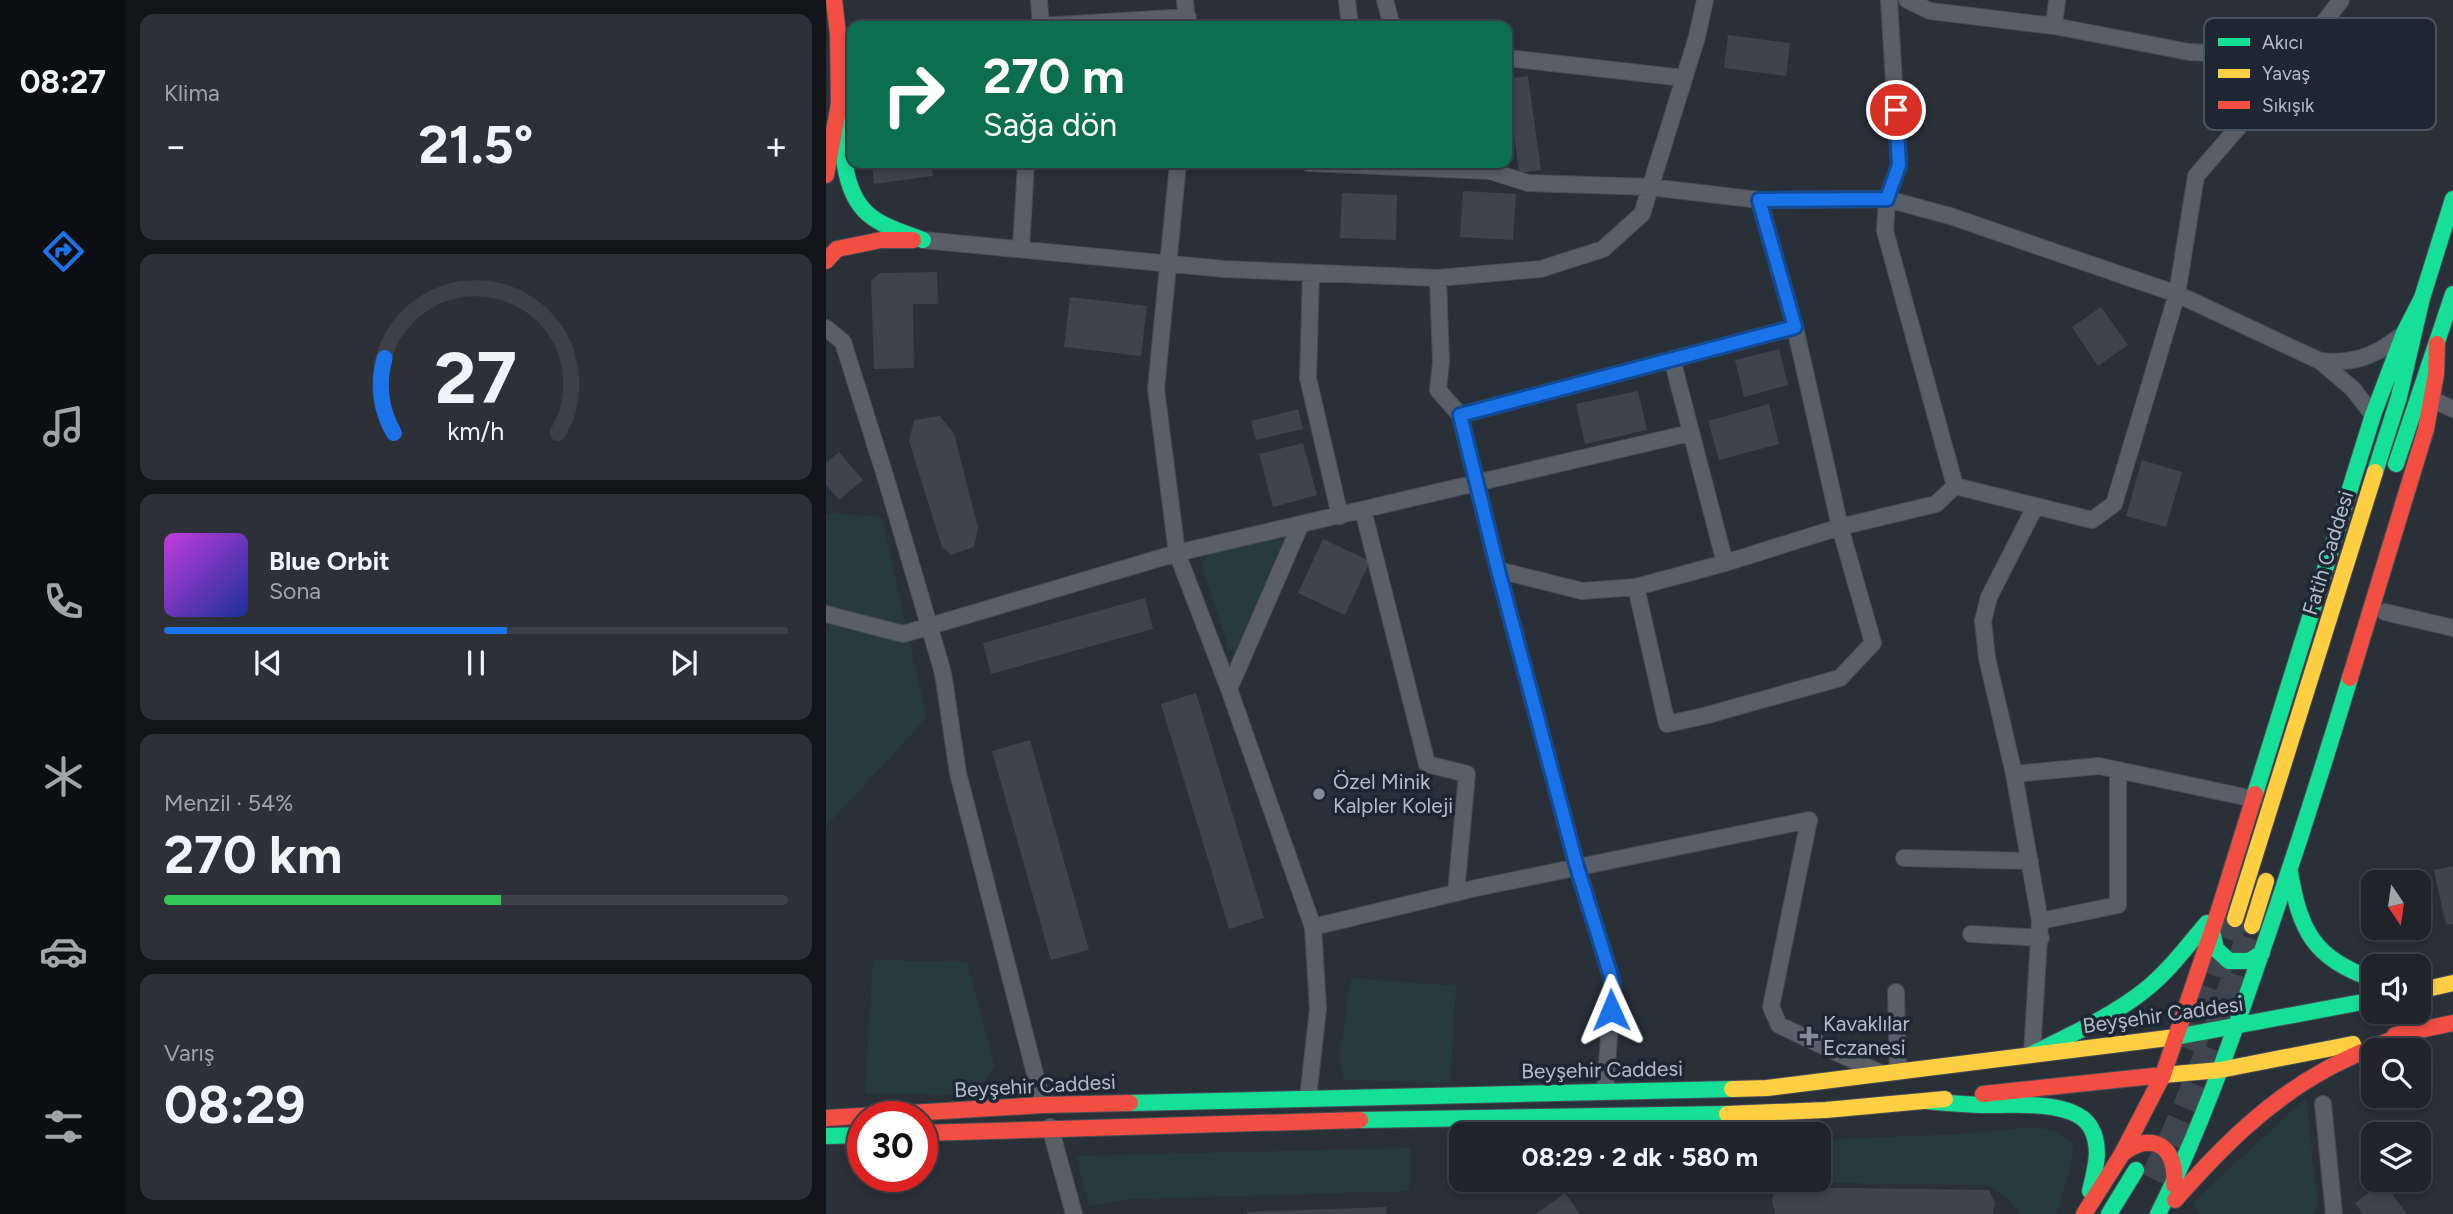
<!DOCTYPE html>
<html lang="tr">
<head>
<meta charset="utf-8">
<style>
	:root { --surface:#20242a; --page:#2d3036; --text:#f1f3f6; --muted:#a2a4a8; --line:#3d4147; --accent:#1a73e8 }
	body { margin:0; font-family:Figtree,sans-serif; background:var(--page); color:var(--text); height:100vh; display:flex; flex-direction:column; font-size:26px; white-space:nowrap }
	* { box-sizing:border-box; margin:0 }
	p { font-size:23px; color:var(--muted) }
	.icon { flex:none; width:38px; height:38px; fill:none; stroke:currentColor; stroke-width:2; stroke-linecap:round; stroke-linejoin:round }
	.map { position:relative; flex:1; overflow:hidden }
	.drawer { display:flex; flex-direction:column; gap:14px; padding:14px; background:#121417; width:700px }
	.drawer>* { flex:none }
	.hud { position:absolute; left:21px; top:21px; width:665px; height:147px; border-radius:14px; box-shadow:0 4px 10px #0003,0 0 0 2px var(--line); background:#0b6e4f; color:#fff; overflow:hidden }
	.needle { width:46px; rotate:167deg }
	.controls { position:absolute; left:1535px; top:870px; display:grid; gap:14px }
	.controls a { display:grid; place-items:center; width:70px; height:70px; border-radius:14px; background:var(--surface); box-shadow:0 4px 10px #0003,0 0 0 2px var(--line); font-size:35px }
	.speed { position:absolute; left:21px; top:1101px; display:flex; gap:14px; font-size:35px; font-weight:700; text-align:center }
	.speed>* { display:grid; place-content:center; width:91px; height:91px; border-radius:50%; background:var(--surface); box-shadow:0 4px 10px #0003,0 0 0 2px var(--line); line-height:1 }
	.speed .limit { border:10px solid #d22; background:#fff; color:#111 }
	.pin { position:absolute; display:grid; place-items:center; width:60px; height:60px; color:#fff; margin:-30px; border:4px solid #fff; border-radius:50%; box-shadow:0 2px 7px #0007 }
	.me { position:absolute; width:77px; margin:-38px; rotate:359deg; stroke-linejoin:round; filter:drop-shadow(0 0 5px #0008) }
	.turn { display:flex; align-items:center; gap:24px; height:147px; padding:0 21px; font-size:32px }
	.turn .icon { width:91px; height:91px; stroke-width:2.5 }
	.turn b { display:block; font-size:49px; line-height:60px }
	.big { font-size:52px; font-weight:700; line-height:1.1 }
	.drawer .tile { flex:1; display:flex; flex-direction:column; justify-content:center; gap:10px; min-width:0; padding:0 24px; border-radius:14px; background:var(--page) }
	.drawer .dial { align-items:center; gap:0 }
	.dial svg { height:182px; overflow:visible; fill:none; stroke:var(--line); stroke-width:7; stroke-linecap:round; text-anchor:middle }
	.dial text { fill:var(--text); stroke:none }
	.song { display:flex; align-items:center; gap:21px }
	.cover { width:84px; height:84px; border-radius:10px; background:linear-gradient(135deg,hsl(290 70% 55%),hsl(230 70% 35%)) }
	.played { height:7px; border-radius:4px; background:linear-gradient(90deg,var(--accent) 55%,var(--line) 55%) }
	.keys { display:flex; justify-content:space-around; direction:ltr }
	.heat { display:flex; justify-content:space-between; align-items:center; font-size:38px; direction:ltr }
	.charge { height:10px; border-radius:5px; background:linear-gradient(90deg,#34c759 54%,var(--line) 0) }
	.trip { position:absolute; left:623px; top:1122px; width:382px; height:70px; border-radius:14px; background:var(--surface); box-shadow:0 4px 10px #0003,0 0 0 2px var(--line); font-weight:700; line-height:70px; text-align:center }
	main { display:flex; flex:1; min-height:0 }
	.tabs { display:flex; flex-direction:column; width:126px; justify-content:space-around; align-items:center; background:#0d0e11; color:var(--muted) }
	.tabs .icon { width:49px; height:49px }
	.tabs .current { color:var(--accent) }
	.tabs b { font-size:32px; color:var(--text) }
	.map>svg:first-child { display:block }
</style>
</head>
<body>
<main>
<nav class="tabs">
<b>08:27</b>
<svg class="icon current" aria-label="directions" viewBox="0 0 24 24"><path d="M12 3l9 9-9 9-9-9zM9 14v-3h6M13 9l2 2-2 2"/></svg>
<svg class="icon" aria-label="music" viewBox="0 0 24 24"><path d="M9 18V5l10-2v13"/><circle cx="6" cy="18" r="3"/><circle cx="16" cy="16" r="3"/></svg>
<svg class="icon" aria-label="phone" viewBox="0 0 24 24"><path d="M5 4h4l2 5-3 2q2 4 5 5l2-3 5 2v4C11 20 4 13 5 4z"/></svg>
<svg class="icon" aria-label="climate" viewBox="0 0 24 24"><path d="M12 3v18M4 7l16 10M4 17L20 7"/></svg>
<svg class="icon" aria-label="car" viewBox="0 0 24 24"><path d="M5 17H2v-5l4-1 3-4h7l3 4 3 1v5h-3M9 17h6M6 11h13"/><circle cx="7" cy="17" r="2"/><circle cx="17" cy="17" r="2"/></svg>
<svg class="icon" aria-label="filters" viewBox="0 0 24 24"><path d="M4 7h16M4 17h16"/><circle cx="9" cy="7" r="2"/><circle cx="15" cy="17" r="2"/></svg>
</nav>
<section class="drawer">
<div class="tile"><p>Klima</p>
<div class="heat"><a>−</a><b class="big">21.5°</b><a>+</a></div>
</div>
<div class="tile dial"><svg viewBox="0 0 100 80">
<path d="M14 69A42 42 0 1 1 86 69"/>
<path d="M14 69A42 42 0 0 1 10 36" stroke="#1a73e8"/>
<text x="50" y="56" font-size="32" font-weight="700">27</text>
<text x="50" y="72" font-size="11">km/h</text>
</svg></div>
<div class="tile">
<div class="song"><i class="cover"></i><div><b>Blue Orbit</b><p>Sona</p></div></div>
<div class="played"></div>
<div class="keys"><svg class="icon" aria-label="previous" viewBox="0 0 24 24"><path d="M18 5L8 12l10 7zM5 5v14"/></svg><svg class="icon" aria-label="pause" viewBox="0 0 24 24"><path d="M8 5v14M16 5v14"/></svg><svg class="icon" aria-label="next" viewBox="0 0 24 24"><path d="M6 5l10 7-10 7zM19 5v14"/></svg></div>
</div>
<div class="tile"><p>Menzil · 54%</p><b class="big">270 km</b><div class="charge"></div></div>
<div class="tile"><p>Varış</p><b class="big">08:29</b></div>
</section>
<div class="map">
<svg width="1627" height="1214" viewBox="0 0 1627 1214">
	<rect width="100%" height="100%" fill="#2a3038"/>
	<path fill="#273a3e" d="M0 513 56 517 100 716 89 731 0 826Z
		M453 538 460 547 412 654 403 650 376 565 382 553Z
		M47 960 141 962 169 1067 146 1095 39 1093Z
		M525 978 630 986 624 1083 517 1080 513 1057Z
		M1480 1098 1492 1208 1487 1214H1374L1366 1203Z
		M1208 1127 1231 1132 1248 1144 1245 1164 1231 1214H1194L1181 1197 1162 1185 794 1180H992V1140L1136 1134Z
		M584 1148V1191L305 1199 263 1206 250 1156Z"/>
	<path fill="#3f444c" d="M902 35 964 43 960 76 898 68Z
		M702 76 715 170 693 173 681 79Z
		M46 163H105L107 176 48 184Z
		M637 191 690 194 687 240 634 237Z
		M516 193 571 195 570 240 514 238Z
		M111 272 112 304H87L88 368 48 369 45 281 54 273Z
		M244 297 321 306 315 356 238 347Z
		M1275 307 1302 345 1272 366 1246 327Z
		M953 349 962 385 918 397 909 360Z
		M812 391 821 430 759 444 750 404Z
		M943 404 953 444 893 460 882 421Z
		M472 409 477 429 430 440 425 421Z
		M114 416 128 434 152 528 148 547 125 555 116 547 83 441 88 420Z
		M477 443 491 495 447 507 433 454Z
		M13 452 37 480 13 500 0 485V463Z
		M1316 460 1356 472 1340 527 1300 516Z
		M497 539 544 561 519 615 472 593Z
		M319 598 327 629 165 674 157 643Z
		M370 693 438 918 403 929 335 704Z
		M204 740 263 950 225 960 166 751Z
		M1627 866V924L1620 925 1608 870Z
		M1557 1182 1581 1214H1537L1529 1203Z
		M955 1187 1163 1190 1169 1203 1167 1214H949L946 1201 948 1192Z
		M739 1193 754 1214H710Z
		M560 1207V1214H421V1212Z"/>
	<g fill="none" stroke-linecap="round" stroke-linejoin="round">
		<path stroke="#3f454e" stroke-width="26" stroke-dasharray="26 13" stroke-linecap="butt" d="M1365 1050 1409 919
			M1327 1179C1367 1097 1398 1013 1426 926"/>
		<g stroke="#484c55" stroke-width="18">
			<path id="street" d="M213 0 215 26
				M359 0 361 26
				M521 0 524 26
				M559 0 566 26
				M1063 0 1073 165 1061 199 1059 231 1129 486 1266 520 1288 504 1351 294 1370 176 1462 70 1515 0
				M1081 0 1104 11 1228 26 1363 52 1424 55 1462 70
				M215 26 362 17
				M1228 26 1231 0
				M681 58 858 78
				M352 163 330 389 351 553 403 689
				M482 163 664 171
				M663 163 664 171 702 183 824 187 933 200 1061 199 1124 216 1351 294 1494 361 1527 389 1547 415
				M97 240 398 269 612 278 715 269 777 249 816 214 871 37 879 0
				M195 249 200 163
				M485 273 482 378 514 516
				M612 278 615 362 612 390 634 415 672 570 751 867 787 983 779 1091
				M0 328 17 342 61 482 117 673 132 773 217 1105
				M846 359 899 563
				M1494 361C1526 364 1548 357 1573 337
				M1607 400 1627 409
				M634 415 969 327
				M537 510 601 764 641 774 630 893
				M474 526 403 689 487 927 492 1009 482 1098
				M672 570 756 591 810 587 899 563 1014 527 1110 504 1129 486
				M810 587 841 724 878 716 1014 678 1047 643 1014 527 969 327 933 200
				M1559 612 1627 628
				M0 614 77 634 351 553 864 433
				M1188 774 1273 766 1428 799
				M1078 858 1204 861
				M1214 921 1292 905V770
				M487 927 650 888 983 820 945 1007 953 1025 1054 1073
				M1145 934 1215 938
				M1070 992 1072 1072
				M1206 1054 1214 921 1188 774 1161 658 1157 621 1163 597 1209 507
				M1497 1104 1508 1214
				M224 1127 248 1214"/>
		</g>
		<g stroke="#484c55" stroke-width="18">
			<path id="fast" d="M13 104C17 138 14 190 42 214 57 227 79 233 97 240
				M1570 464 1627 294
				M1549 472 1573 397 1596 298 1627 199
				M1429 794 1547 415 1578 333 1596 298
				M1464 872C1474 931 1488 959 1547 979
				M1386 931 1390 949 1403 961H1423L1436 953
				M1350 1037 1547 1000
				M1206 1054C1244 1035 1285 1017 1319 990 1343 971 1361 946 1381 923
				M1100 1101C1118 1103 1136 1104 1154 1105 1183 1106 1249 1098 1265 1128 1276 1148 1269 1170 1264 1191
				M304 1103 906 1089
				M534 1120 901 1114
				M0 1136 37 1135
				M1283 1214 1310 1170
				M1332 1214C1374 1131 1404 1044 1434 957 1466 864 1496 771 1524 678"/>
		</g>
		<g stroke="#484c55" stroke-width="18">
			<path id="slow" d="M1409 919 1549 472
				M1426 926 1440 881
				M1592 991 1627 983
				M1337 1075 1394 1070 1527 1044
				M906 1089 941 1088 1350 1037
				M901 1114 1000 1110 1119 1099"/>
		</g>
		<g stroke="#484c55" stroke-width="18">
			<path id="jam" d="M0 175 13 104 12 34 8 0
				M0 261 11 249 55 240H87
				M1524 678 1600 429 1610 374 1611 344
				M1569 1035 1627 1023
				M1157 1094 1337 1075
				M0 1118 217 1105 304 1103
				M96 1133 534 1120
				M1296 1154C1327 1129 1352 1148 1348 1185
				M1349 1200C1393 1150 1440 1102 1499 1070 1527 1054 1558 1043 1588 1031
				M1258 1214 1296 1154 1337 1075 1393 910 1429 794"/>
		</g>
		<use href="#street" stroke="#5a5e66" stroke-width="16"/>
		<use href="#fast" stroke="#16e098" stroke-width="16"/>
		<use href="#slow" stroke="#ffcf43" stroke-width="16"/>
		<use href="#jam" stroke="#f24e42" stroke-width="16"/>
	</g>
	<g fill="none" stroke-linecap="round" stroke-linejoin="round">
		<g stroke="#114b97" stroke-width="18">
			<path id="route" d="M785 1010 787 983 751 867 672 570 634 415 969 327 933 200 1061 199 1073 165 1070 110"/>
		</g>
		<use href="#route" stroke="#1a73e8" stroke-width="12"/>
	</g>
	<g fill="#848b96" stroke="#1d2633" stroke-width="2.5">
		<circle cx="493" cy="794" r="7"/>
		<path d="M979.5 1025.5h7v7h7v7h-7v7h-7v-7h-7v-7h7z"/>
	</g>
	<g text-anchor="middle" stroke-width="7" stroke-linejoin="round" paint-order="stroke">
		<g font-size="21" fill="#b4bcc9" stroke="#1d2633">
			<text transform="translate(1502 553) rotate(-73)" y="7">Fatih Caddesi</text>
			<text transform="translate(1337 1015) rotate(-8)" y="7">Beyşehir Caddesi</text>
			<text transform="translate(776 1070) rotate(-1)" y="7">Beyşehir Caddesi</text>
			<text transform="translate(209 1086) rotate(-3)" y="7">Beyşehir Caddesi</text>
		</g>
		<g font-size="21" fill="#b4bcc9" stroke="#1d2633" text-anchor="start">
			<text x="507" y="789">Özel Minik<tspan x="507" dy="24">Kalpler Koleji</tspan></text>
			<text x="997" y="1031">Kavaklılar<tspan x="997" dy="24">Eczanesi</tspan></text>
		</g>
	</g>
	<rect x="1378" y="18" width="232" height="112" rx="10" fill="#1d2633" stroke="#4a5360" stroke-width="2"/>
	<rect x="1392" y="38" width="32" height="8" fill="#16e098"/>
	<rect x="1392" y="69" width="32" height="9" fill="#ffcf43"/>
	<rect x="1392" y="101" width="32" height="8" fill="#f24e42"/>
	<g font-size="19" fill="#b4bcc9">
		<text x="1436" y="49">Akıcı</text>
		<text x="1436" y="80">Yavaş</text>
		<text x="1436" y="112">Sıkışık</text>
	</g>
</svg>
<div class="controls">
<a><svg class="needle" viewBox="-14 -14 28 28"><path d="M0-13l5 13h-10z" fill="#e53935"/><path d="M0 13l5-13h-10z" fill="#a2a4a8"/></svg></a>
<a><svg class="icon" aria-label="sound" viewBox="0 0 24 24"><path d="M4 9h4l5-4v14l-5-4H4zM17 9q2 3 0 6"/></svg></a>
<a><svg class="icon" aria-label="search" viewBox="0 0 24 24"><circle cx="10" cy="10" r="6"/><path d="M15 15l6 6"/></svg></a>
<a><svg class="icon" aria-label="layers" viewBox="0 0 24 24"><path d="M12 4l9 5-9 5-9-5zM3 14l9 5 9-5"/></svg></a>
</div>
<div class="speed"><div class="limit">30</div></div>
<div class="pin" style="left:1070px;top:110px;background:#d93025"><svg class="icon" aria-label="arrive" viewBox="0 0 24 24"><path d="M6 21V4h12l-3 4 3 4H6"/></svg></div>
<svg class="me" style="left:785px;top:1010px" viewBox="-20 -20 40 40"><path d="M0-17L14 15 0 8-14 15z" fill="#1a73e8" stroke="#fff" stroke-width="4"/></svg>
<div class="trip">08:29 · 2 dk · 580 m</div>
<div class="hud">
<div class="turn"><svg class="icon" aria-label="right" viewBox="0 0 24 24"><path d="M7 20v-9h11M14 6l5 5-5 5"/></svg><div><b>270 m</b>Sağa dön</div></div>
</div>
</div>
</main>
</body>
</html>
